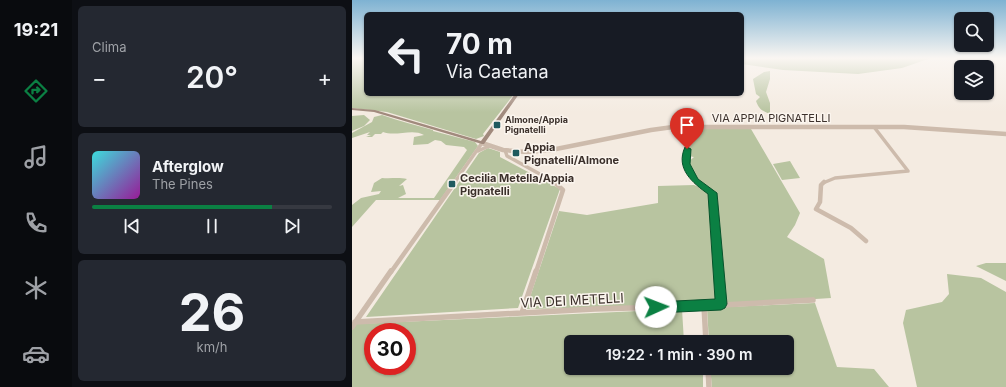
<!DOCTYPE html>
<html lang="it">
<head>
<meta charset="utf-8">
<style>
	:root { --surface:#171b24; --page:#242831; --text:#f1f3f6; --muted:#9ea1a6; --line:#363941; --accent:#0b8043 }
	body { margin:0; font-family:Inter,sans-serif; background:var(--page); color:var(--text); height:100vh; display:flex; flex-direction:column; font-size:15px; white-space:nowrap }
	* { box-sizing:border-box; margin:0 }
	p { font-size:13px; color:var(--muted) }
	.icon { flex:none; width:22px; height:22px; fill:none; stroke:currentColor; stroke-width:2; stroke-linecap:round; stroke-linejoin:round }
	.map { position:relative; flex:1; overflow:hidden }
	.drawer { display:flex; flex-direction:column; gap:6px; padding:6px; background:#0d0f14; width:280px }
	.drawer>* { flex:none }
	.guide { position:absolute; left:12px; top:12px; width:380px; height:84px; border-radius:6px; box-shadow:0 1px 3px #0004; background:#171b24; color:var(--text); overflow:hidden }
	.buttons { position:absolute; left:602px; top:12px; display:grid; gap:8px }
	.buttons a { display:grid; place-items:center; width:40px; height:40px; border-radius:6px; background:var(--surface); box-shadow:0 1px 3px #0004; font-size:20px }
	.speed { position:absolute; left:12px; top:323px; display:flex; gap:8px; font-size:20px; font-weight:700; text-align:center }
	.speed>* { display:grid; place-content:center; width:52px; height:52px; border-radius:50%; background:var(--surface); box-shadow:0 1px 3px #0004; line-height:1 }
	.speed .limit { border:6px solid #d22; background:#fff; color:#111 }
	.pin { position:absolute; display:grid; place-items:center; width:34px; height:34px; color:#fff; margin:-41px -17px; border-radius:50% 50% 50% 0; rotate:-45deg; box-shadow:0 0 4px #0007 }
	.pin .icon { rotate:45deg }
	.me { position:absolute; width:44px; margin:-22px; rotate:88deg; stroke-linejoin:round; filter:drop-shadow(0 0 3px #0008) }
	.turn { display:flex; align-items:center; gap:14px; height:84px; padding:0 16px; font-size:18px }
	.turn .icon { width:52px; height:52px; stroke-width:2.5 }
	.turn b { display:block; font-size:28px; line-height:34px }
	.big { font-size:30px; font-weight:600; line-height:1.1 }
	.drawer .tile { flex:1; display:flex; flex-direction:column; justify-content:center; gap:6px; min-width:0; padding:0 14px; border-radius:6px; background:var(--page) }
	.drawer .dial { align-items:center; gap:0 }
	.dial b { font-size:52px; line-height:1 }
	.song { display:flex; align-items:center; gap:12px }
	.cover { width:48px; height:48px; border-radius:6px; background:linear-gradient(135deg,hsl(180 70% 55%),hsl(300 70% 35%)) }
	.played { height:4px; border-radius:2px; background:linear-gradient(90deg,var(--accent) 75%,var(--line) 75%) }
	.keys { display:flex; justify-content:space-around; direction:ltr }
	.heat { display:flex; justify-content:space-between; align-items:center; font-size:22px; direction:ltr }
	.trip { position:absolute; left:212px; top:335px; width:230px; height:40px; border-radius:6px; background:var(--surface); box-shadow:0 1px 3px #0004; font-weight:600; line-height:40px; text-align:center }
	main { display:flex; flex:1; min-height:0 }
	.menu { display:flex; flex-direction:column; width:72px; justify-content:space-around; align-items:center; background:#090b0e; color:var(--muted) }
	.menu .icon { width:28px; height:28px }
	.menu .selected { color:var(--accent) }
	.menu b { font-size:18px; color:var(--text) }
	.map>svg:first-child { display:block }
</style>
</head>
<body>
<main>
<nav class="menu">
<b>19:21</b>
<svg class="icon selected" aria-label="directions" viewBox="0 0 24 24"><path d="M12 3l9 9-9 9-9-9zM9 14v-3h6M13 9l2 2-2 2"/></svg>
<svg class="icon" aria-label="music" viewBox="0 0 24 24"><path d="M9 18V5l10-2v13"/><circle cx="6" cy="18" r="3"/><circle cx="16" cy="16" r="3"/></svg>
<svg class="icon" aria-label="phone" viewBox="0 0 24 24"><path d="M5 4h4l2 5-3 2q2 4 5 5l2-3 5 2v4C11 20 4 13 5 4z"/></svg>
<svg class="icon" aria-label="climate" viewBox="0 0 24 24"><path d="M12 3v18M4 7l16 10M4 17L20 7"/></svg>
<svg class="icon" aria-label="car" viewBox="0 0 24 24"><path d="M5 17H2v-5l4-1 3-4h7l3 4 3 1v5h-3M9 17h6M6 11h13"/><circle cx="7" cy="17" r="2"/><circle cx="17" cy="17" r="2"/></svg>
</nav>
<section class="drawer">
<div class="tile"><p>Clima</p>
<div class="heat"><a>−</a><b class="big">20°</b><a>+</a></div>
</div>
<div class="tile">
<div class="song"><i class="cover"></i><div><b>Afterglow</b><p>The Pines</p></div></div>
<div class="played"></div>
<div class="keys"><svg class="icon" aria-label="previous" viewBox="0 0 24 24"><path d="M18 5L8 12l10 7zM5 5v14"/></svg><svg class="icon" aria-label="pause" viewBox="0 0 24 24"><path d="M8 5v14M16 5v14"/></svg><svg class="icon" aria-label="next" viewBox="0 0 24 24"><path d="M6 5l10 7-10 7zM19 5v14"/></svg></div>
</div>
<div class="tile dial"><b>26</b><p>km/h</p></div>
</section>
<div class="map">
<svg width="654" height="387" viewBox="0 0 654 387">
	<rect width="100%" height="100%" fill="#f4ebe1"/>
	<path fill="#b8c4a0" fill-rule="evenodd" d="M0 58H14V94H162L131 134 132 136 124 139 35 112 0 108Z
		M390 58H579L550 68 506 74 431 70 390 64Z
		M418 71V79L414 92 418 103V114C410 111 407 109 404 101L408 97 404 94 401 79 412 72Z
		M12 115 18 120 12 126 0 131V116Z
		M30 115C47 121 64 125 81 130V131L123 142 126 146 88 200H24L0 227V205L9 198 27 194 29 191 19 192 22 183 30 178C39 179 46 177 55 179L47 186 51 185 54 194 46 198H82L115 150 112 147 94 145 89 141 83 140 76 144 61 145 62 137 72 135C60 128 44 137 31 132L29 134H23L20 137H14L19 135H15L18 132 0 138V133L20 122 22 117Z
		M342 128 399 129 448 213 443 225 435 237 472 259 479 298 369 305 174 309 207 211 235 215 306 203V186L342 185 359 192 342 178 334 164 342 157 336 156 337 147 342 142Z
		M136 148 148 152V157L208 189 166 308 14 317 127 153Z
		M438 161 448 178 430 180 421 164Z
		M634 263H654V281L624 266Z
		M595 274 629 278 654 292V387H565L551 323 554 310 590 302 597 294Z
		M463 303 485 367 522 369 537 387H360L358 368H435V342H357L355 308Z
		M330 309 332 342H219V368H351V387H0V330L4 324ZM21 332H55V366H21Z"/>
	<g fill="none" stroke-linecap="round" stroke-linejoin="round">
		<path stroke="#cdbbac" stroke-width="3.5" d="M341 127V140L335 149 334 164 345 183
			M153 150 155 156 204 183
			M126 151 137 146
			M102 183 130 143
			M471 183 483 178 556 171 522 127"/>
		<path stroke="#cdbbac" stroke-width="4.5" d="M344 182 361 193 367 272
			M472 182 469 185 468 202 464 209 499 228 514 241
			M39 272 103 182
			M184 272 211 190 202 182"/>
		<path stroke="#cdbbac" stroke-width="5.5" d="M367 271 369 305
			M352 306 354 342
			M170 313 184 271
			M3 322 243 309 352 306 461 300
			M0 327 39 271
			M356 368 357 387"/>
		<path stroke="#cdbbac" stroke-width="4.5" d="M130 143 151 150 175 152 199 150 299 130 321 127H552L654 134"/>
		<path fill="#a18a7d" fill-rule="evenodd" d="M163 94H167L132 144H130L22 112 0 110V108L23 110 129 141Z"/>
	</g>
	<linearGradient id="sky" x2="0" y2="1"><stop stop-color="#7eb2d2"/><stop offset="0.52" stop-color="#faf6f2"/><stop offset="1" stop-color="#faf6f2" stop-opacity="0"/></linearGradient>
	<rect width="654" height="112" fill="url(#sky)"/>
	<path fill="#0b8043" stroke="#07532c" d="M333 147H335L339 149 338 164 346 179 365 193 375 304 373 308 369 310 304 313 300 311 298 307 300 303 304 302 363 299 356 194C341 183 323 169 333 147Z"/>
	<g fill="#1f5a5e" stroke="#fbf5ee" stroke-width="1.5">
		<rect x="141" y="121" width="8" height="8" rx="2"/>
		<rect x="160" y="149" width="8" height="8" rx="2"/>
		<rect x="96" y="180" width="8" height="8" rx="2"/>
	</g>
	<g text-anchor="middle" stroke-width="3" stroke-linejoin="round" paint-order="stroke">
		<g font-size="9" font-weight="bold" fill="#3b302b" stroke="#fbf5ee" text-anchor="start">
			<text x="153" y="123">Almone/Appia<tspan x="153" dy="10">Pignatelli</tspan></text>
		</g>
		<g font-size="11" fill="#3b302b" stroke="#fbf5ee">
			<text x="419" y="122">VIA APPIA PIGNATELLI</text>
		</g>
		<g font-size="11" font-weight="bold" fill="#3b302b" stroke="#fbf5ee" text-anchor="start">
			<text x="172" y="151">Appia<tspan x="172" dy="13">Pignatelli/Almone</tspan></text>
			<text x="108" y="182">Cecilia Metella/Appia<tspan x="108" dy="13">Pignatelli</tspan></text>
		</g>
		<g font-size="13" fill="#3b302b" stroke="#fbf5ee">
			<text transform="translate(220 300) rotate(-3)" y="5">VIA DEI METELLI</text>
		</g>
	</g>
</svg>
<div class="buttons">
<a><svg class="icon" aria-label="search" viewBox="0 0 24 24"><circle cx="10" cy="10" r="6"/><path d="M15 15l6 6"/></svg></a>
<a><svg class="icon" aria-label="layers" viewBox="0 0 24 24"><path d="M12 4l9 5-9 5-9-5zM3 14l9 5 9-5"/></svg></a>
</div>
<div class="speed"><div class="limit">30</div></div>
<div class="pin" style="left:335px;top:149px;background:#d93025"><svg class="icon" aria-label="arrive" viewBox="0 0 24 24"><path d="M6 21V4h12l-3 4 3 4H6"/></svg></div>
<svg class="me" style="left:304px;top:307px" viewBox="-20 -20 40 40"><circle r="19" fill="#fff"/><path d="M0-13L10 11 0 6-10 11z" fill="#0b8043"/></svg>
<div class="trip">19:22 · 1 min · 390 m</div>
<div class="guide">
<div class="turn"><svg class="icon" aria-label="left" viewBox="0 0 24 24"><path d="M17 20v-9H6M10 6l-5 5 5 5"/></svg><div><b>70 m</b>Via Caetana</div></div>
</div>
</div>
</main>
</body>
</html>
